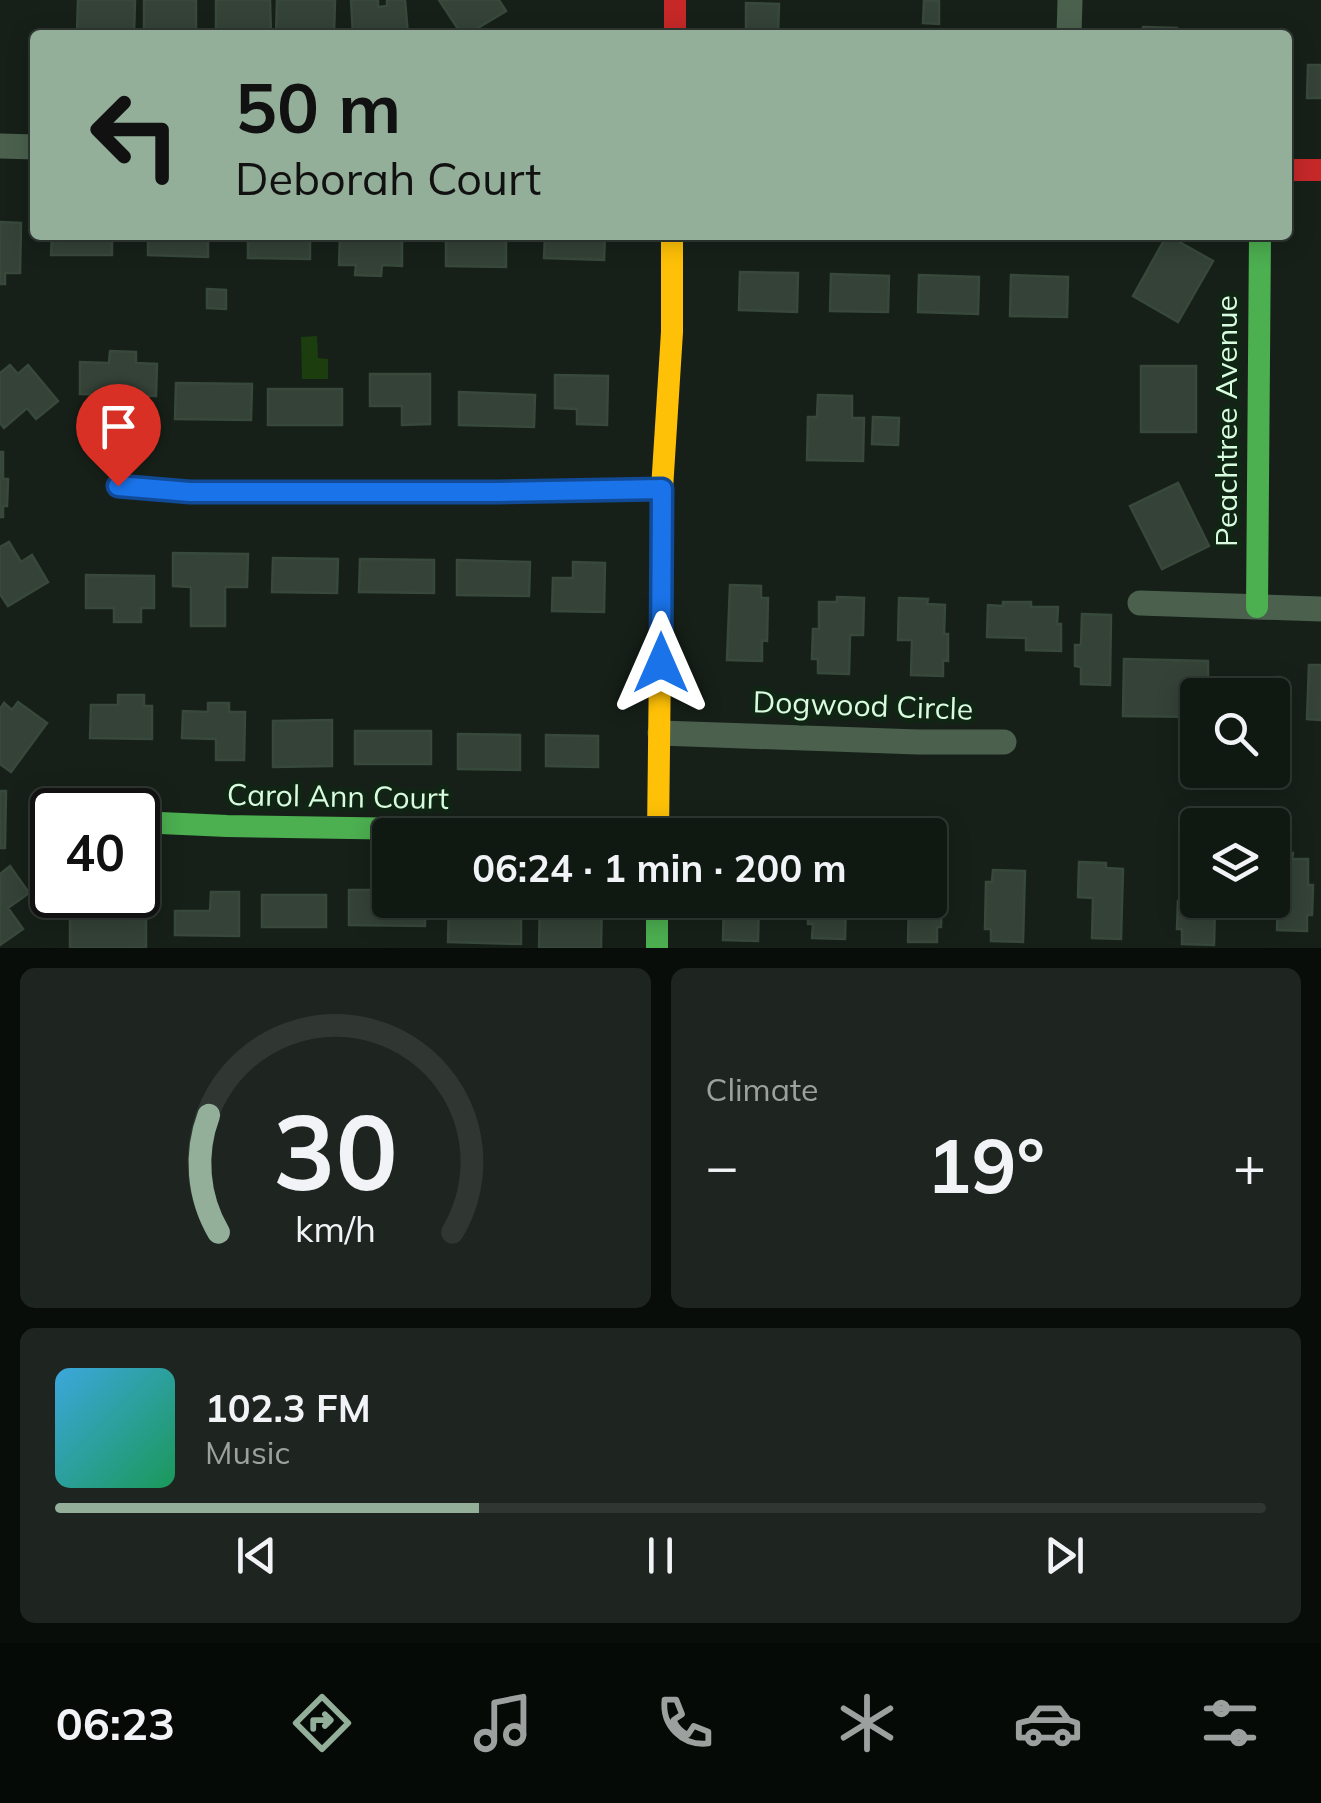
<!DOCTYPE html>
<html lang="en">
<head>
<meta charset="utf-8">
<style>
	:root { --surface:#101812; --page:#1e2520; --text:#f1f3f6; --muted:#9ca09f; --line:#303732; --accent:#93af99 }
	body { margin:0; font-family:Mulish,sans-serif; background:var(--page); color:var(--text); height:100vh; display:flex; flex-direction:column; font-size:38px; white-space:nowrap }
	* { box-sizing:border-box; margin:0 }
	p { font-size:32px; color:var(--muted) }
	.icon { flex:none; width:55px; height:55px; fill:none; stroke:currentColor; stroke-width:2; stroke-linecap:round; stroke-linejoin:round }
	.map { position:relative; height:948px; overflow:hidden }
	.sheet { display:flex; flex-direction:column; gap:20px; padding:20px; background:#090d0a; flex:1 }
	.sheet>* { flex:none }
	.guide { position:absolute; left:30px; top:30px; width:1262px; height:210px; border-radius:10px; box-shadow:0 5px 25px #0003,0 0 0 2px var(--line); background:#93af99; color:#111; overflow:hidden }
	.tools { position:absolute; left:1180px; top:678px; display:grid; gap:20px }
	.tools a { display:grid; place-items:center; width:110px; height:110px; border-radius:10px; background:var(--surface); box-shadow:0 5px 25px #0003,0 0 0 2px var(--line); font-size:50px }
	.speed { position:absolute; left:30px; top:788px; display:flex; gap:20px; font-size:50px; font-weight:700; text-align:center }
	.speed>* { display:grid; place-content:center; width:130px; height:130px; border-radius:50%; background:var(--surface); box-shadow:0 5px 25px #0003,0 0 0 2px var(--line); line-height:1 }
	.speed .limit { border:5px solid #111; border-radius:15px; background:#fff; color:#111 }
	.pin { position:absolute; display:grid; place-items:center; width:85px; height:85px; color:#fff; margin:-102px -42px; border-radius:50% 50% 50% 0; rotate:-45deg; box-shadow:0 0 10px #0007 }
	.pin .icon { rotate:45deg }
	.me { position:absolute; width:110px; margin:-55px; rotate:0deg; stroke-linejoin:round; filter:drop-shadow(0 0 8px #0008) }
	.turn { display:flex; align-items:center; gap:35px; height:210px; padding:0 40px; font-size:45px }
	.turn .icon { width:130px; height:130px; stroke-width:2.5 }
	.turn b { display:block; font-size:70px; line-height:85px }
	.big { font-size:75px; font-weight:700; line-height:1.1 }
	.sheet .card { flex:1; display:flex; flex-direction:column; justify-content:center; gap:15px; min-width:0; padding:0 35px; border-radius:15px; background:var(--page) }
	.sheet .dial { align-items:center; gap:0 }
	.dial svg { height:260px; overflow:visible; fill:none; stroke:var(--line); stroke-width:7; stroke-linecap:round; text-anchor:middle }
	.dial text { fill:var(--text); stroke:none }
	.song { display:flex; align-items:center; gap:30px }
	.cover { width:120px; height:120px; border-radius:15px; background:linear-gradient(135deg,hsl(200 70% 55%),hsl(150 70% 35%)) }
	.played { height:10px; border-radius:5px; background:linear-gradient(90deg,var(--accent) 35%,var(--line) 35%) }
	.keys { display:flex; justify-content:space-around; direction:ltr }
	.heat { display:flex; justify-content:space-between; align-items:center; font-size:55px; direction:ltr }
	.sheet .tiles { flex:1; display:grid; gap:20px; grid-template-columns:1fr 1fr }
	.card:last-child { grid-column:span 2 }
	.trip { position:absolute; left:372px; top:818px; width:575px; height:100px; border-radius:10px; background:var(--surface); box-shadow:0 5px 25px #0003,0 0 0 2px var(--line); font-weight:700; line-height:100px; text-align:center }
	.dock { display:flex; height:160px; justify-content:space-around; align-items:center; background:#060a07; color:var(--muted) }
	.dock .icon { width:70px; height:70px }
	.dock .current { color:var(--accent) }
	.dock b { font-size:45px; color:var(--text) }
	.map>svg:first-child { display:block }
</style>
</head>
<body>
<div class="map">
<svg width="1321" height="948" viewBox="0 0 1321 948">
	<rect width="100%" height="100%" fill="#162018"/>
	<path fill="#1c3e0f" d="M317 336 318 358 328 359V379H302L301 337Z"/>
	<path fill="#344237" stroke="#38493c" stroke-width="2.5" d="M78 0H135L134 35H77Z
		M144 0H196V35H144Z
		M216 0H270L271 35H216Z
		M277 0H335L334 35H276Z
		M351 0H378V7L387 6V0H405L408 35H353Z
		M439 0H499L506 11 466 35H462Z
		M924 1H939V24L923 23Z
		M746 3 779 4 778 35H746Z
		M1143 27 1177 28V35H1142Z
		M1308 65H1321V98H1307Z
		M0 222 21 223 20 273H5V284H0Z
		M52 235H112V255H51Z
		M148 235H208V257L148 255Z
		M248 235H310V259L248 258Z
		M340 235H402V266L382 265 381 276 355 275 356 265H339Z
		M446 235H506V267L446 266Z
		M545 235H605L604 260 544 258Z
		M1167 235 1213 261 1178 322 1133 296Z
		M740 272 798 273 797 312 739 310Z
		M831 274 889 276 888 312 830 311Z
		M919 275 979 277 978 314 918 312Z
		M1011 275 1068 277 1067 317 1010 316Z
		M207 289 226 290V309L207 308Z
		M110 351 136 352V363L157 364 156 396 80 394V362L109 363Z
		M10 365 18 374 28 365 58 401 36 419 27 408 4 428 0 423V373Z
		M1141 366H1196V432H1141Z
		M370 374H430V424L402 425V406H370Z
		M555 375 608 376 607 425 577 424V409L555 408Z
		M176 383 252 384 251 420 175 419Z
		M268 389H342V425H268Z
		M459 392 535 395 534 427 459 425Z
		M818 395 852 396V418H864L863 461 807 460 808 417H817Z
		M873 417 899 418 898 445 872 444Z
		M0 452H3V479H8L7 506H3V517H0Z
		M1178 483 1209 546 1162 569 1130 506Z
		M9 542 21 562 32 555 48 582 8 606 0 594V547Z
		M173 553 248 554 247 587H225V626H191V587L173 586Z
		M273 558 338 559 337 593 272 592Z
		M360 559 434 560V593L359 592Z
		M457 560 530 562 529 596 457 595Z
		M573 562 605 563 604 612 552 611 553 578H573Z
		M86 575 154 576V608H141V622H114V608H86Z
		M730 585 761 586V598H768L767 641 762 640V661L727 660Z
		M837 597 864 598 863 635H850L849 674 818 673V659H812L813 629H819V602H837Z
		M899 598 928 599 927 604 945 605 944 634H948V661L943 660V676L911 675 912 640H898Z
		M1003 602H1031V607H1058L1057 624H1061V651L1026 650V638L987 637 988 605 1003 606Z
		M1082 614 1111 615 1110 685 1081 684V667L1075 666V645H1081Z
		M1124 659 1208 661V695H1198V717L1123 716Z
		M1309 665H1321V720L1307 719Z
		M1280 677V712H1272V695H1238V678Z
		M118 695H144V706H152V739L90 738 91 705H118Z
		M18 702 47 723 11 772 0 764V709L4 703 12 710Z
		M208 703H229V712H245L244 760H216V739L182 738 183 711 208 712Z
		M332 720V766L273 767V721Z
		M355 731H431V764H355Z
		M458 734 520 735V770L458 769Z
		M546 735 598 736V767L546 766Z
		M0 791H6L5 848H0Z
		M1272 853H1293L1292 859H1308V885H1313L1312 915H1307V931L1277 930 1278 890H1272Z
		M1079 862 1106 863V868L1123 869 1121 939 1092 938 1093 898 1078 897Z
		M10 866 29 893 8 908 23 929 0 945V874Z
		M930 869H939L938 898 942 899 941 927H937V942H908L909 901 894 900H930Z
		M993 870 1025 871 1023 942 991 941V929H985L986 882H992Z
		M1184 874H1198V900H1226V906H1215L1214 945 1182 944V929H1177L1178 901H1183Z
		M349 890H390V900H425V926L349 925Z
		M211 892H239V936L175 935V911H210Z
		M262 895H326V927H262Z
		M449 900H521V944L448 942Z
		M540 900H602L601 948H539Z
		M724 900H759L758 941 723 940Z
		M808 900H856L846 901 845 939 812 938 813 924H808Z
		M70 911H146V948H70Z"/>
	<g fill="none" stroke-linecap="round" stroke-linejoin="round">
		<path stroke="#4b614e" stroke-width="25" d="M1069 35 1070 0
			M0 146 35 147
			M1140 603 1321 609
			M660 733 918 742H1004"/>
		<path stroke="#4caf50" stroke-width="22" d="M117 486 190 492H497L662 489
			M1257 607 1260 235
			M138 822 227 826 658 833
			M657 900V948"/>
		<path stroke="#ffc107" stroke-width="22" d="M658 835 662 489 672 332V235"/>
		<path stroke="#c62828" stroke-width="22" d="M675 0V35
			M1288 170H1321"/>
	</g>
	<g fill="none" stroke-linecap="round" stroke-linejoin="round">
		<g stroke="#114b97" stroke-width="25">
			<path id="route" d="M118 486 190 492H496L662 489 661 663"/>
		</g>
		<use href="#route" stroke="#1a73e8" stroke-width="18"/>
	</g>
	<g text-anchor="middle" stroke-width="10" stroke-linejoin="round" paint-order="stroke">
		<g font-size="30" fill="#d7fcde" stroke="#112515">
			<text transform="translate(1227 421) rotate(-90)" y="10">Peachtree Avenue</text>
			<text transform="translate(863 706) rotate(2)" y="10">Dogwood Circle</text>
			<text transform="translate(338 797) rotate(1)" y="10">Carol Ann Court</text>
		</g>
	</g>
</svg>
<div class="tools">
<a><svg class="icon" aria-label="search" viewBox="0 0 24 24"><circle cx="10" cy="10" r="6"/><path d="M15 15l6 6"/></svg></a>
<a><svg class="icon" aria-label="layers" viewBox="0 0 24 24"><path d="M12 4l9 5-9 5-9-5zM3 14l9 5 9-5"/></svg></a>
</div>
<div class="speed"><div class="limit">40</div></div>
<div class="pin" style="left:118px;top:486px;background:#d93025"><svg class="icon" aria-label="arrive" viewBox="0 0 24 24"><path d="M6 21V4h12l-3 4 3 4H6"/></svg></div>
<svg class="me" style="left:661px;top:663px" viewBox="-20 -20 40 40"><path d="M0-17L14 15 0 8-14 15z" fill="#1a73e8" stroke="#fff" stroke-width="4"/></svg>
<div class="trip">06:24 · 1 min · 200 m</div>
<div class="guide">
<div class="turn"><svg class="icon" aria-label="left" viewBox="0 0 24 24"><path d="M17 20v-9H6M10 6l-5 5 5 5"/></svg><div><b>50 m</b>Deborah Court</div></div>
</div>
</div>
<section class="sheet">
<div class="tiles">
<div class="card dial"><svg viewBox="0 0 100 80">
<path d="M14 69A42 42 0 1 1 86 69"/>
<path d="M14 69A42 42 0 0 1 11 33" stroke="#93af99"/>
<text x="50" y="56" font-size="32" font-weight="700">30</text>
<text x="50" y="72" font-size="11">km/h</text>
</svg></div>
<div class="card"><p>Climate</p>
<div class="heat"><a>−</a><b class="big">19°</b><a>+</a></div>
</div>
<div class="card">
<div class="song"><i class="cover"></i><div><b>102.3 FM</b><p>Music</p></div></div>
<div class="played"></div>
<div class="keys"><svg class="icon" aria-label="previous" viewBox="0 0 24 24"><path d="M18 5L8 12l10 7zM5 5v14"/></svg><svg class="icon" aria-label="pause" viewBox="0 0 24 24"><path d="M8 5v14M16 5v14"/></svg><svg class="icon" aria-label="next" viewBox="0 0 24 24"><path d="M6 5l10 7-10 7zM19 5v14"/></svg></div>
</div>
</div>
</section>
<nav class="dock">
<b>06:23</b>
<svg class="icon current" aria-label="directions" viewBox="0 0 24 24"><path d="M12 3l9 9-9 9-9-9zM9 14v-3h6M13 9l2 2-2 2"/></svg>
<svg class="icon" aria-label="music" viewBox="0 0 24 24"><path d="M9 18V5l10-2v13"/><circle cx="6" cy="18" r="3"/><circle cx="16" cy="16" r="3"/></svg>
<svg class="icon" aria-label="phone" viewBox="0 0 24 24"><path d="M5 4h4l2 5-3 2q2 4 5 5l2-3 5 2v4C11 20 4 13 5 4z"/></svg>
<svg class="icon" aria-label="climate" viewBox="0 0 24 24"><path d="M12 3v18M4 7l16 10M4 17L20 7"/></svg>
<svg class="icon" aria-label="car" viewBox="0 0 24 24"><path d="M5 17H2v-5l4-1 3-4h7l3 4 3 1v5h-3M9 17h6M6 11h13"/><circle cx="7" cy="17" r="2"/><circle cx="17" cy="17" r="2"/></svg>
<svg class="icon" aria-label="filters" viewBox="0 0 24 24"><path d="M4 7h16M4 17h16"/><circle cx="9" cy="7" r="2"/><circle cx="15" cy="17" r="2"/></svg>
</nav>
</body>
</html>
